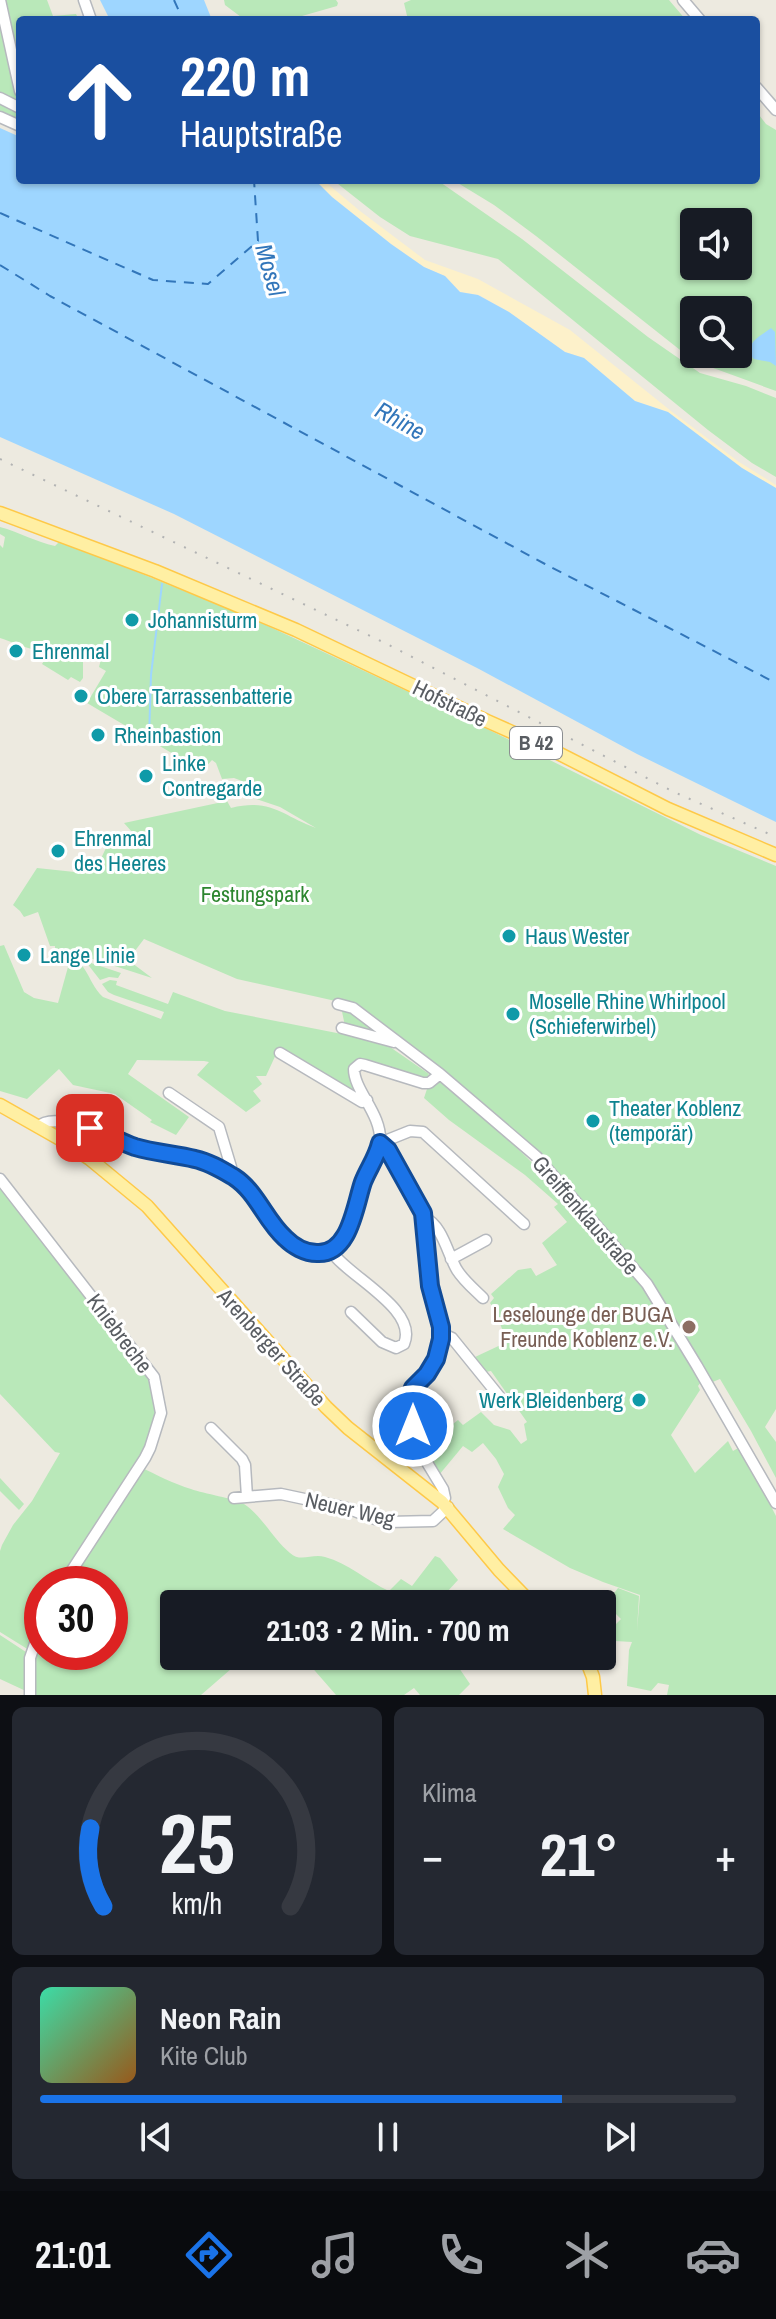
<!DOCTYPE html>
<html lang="de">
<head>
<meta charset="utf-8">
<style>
	:root { --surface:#171b24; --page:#242831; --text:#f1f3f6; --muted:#9ea1a6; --line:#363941; --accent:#1a73e8 }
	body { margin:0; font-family:"Archivo Narrow",sans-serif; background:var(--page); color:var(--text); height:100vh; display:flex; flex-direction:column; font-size:30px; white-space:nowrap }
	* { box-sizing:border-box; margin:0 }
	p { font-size:26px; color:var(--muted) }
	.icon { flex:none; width:44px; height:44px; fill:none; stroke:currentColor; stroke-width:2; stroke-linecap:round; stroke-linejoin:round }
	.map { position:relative; height:1695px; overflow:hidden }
	.drawer { display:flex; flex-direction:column; gap:12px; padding:12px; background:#0d0f14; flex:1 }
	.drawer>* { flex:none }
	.banner { position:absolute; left:16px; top:16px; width:744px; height:168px; border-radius:8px; box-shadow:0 2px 6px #0004; background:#1a4fa0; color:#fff; overflow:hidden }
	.fabs { position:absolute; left:680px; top:208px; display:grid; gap:16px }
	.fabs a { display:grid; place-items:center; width:72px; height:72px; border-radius:8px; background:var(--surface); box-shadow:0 2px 6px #0004; font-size:40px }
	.speed { position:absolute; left:24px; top:1566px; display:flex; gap:16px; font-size:40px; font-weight:700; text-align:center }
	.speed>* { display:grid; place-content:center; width:104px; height:104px; border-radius:50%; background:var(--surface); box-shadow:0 2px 6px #0004; line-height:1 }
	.speed .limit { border:12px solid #d22; background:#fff; color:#111 }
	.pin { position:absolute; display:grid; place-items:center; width:68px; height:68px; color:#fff; margin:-34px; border-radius:16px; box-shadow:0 4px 12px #0006 }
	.me { position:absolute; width:88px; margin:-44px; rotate:0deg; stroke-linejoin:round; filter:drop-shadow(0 0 6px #0008) }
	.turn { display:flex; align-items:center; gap:28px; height:168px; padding:0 32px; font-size:36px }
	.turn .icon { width:104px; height:104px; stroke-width:2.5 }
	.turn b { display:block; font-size:56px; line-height:68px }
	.big { font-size:60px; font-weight:800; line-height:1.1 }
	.drawer .tile { flex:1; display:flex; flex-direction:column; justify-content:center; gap:12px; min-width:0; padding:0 28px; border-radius:12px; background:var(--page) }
	.drawer .dial { align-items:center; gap:0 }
	.dial svg { height:208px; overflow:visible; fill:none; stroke:var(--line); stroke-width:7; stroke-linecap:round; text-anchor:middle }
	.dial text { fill:var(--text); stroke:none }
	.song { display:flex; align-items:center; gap:24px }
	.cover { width:96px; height:96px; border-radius:12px; background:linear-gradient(135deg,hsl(160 70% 55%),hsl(30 70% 35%)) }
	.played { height:8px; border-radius:4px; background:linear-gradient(90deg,var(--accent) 75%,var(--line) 75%) }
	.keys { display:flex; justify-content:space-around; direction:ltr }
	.heat { display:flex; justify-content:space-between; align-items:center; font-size:44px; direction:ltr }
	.drawer .tiles { flex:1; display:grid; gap:12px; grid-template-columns:1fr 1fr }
	.tile:last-child { grid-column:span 2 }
	.trip { position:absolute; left:160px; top:1590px; width:456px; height:80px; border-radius:8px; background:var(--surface); box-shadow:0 2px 6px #0004; font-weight:800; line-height:80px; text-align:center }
	.dock { display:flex; height:128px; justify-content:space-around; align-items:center; background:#090b0e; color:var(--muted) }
	.dock .icon { width:56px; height:56px }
	.dock .current { color:var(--accent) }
	.dock b { font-size:36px; color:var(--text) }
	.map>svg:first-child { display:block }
</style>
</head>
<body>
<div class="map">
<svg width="776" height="1695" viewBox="0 0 776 1695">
	<rect width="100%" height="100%" fill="#edeae0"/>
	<path fill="#b9e8b9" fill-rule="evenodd" d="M0 0H47L53 16 76 14 79 20H20V131L0 122Z
		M224 0H336L338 3 337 6 288 20H245L225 5Z
		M411 0H669L686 20H408L404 3Z
		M756 111 766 124 776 130V391L694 361 536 236 494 205 453 180H756ZM694 222H738V266H694ZM694 310H738V354H694Z
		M333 180H437L522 239 648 337 700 373 746 386 776 398V477L752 463 708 430 498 259 410 236 380 217Z
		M0 527C19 532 36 542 55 546L60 541 66 543 253 619 467 719 701 835 776 866V1409L765 1427 776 1442V1478L751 1431 720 1379 710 1383 654 1290 538 1156 400 1040 345 1026 340 1002 237 979 144 939 128 960 152 978 68 951 55 949V946H50L38 912 24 917 20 911 13 905 37 868 84 873 97 867 114 831 122 840H132V832L124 823 227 801 231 808C272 798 282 816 316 828L280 807 247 796 242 781 234 778 222 779 216 763 212 760 202 771 87 703 106 671 99 667 102 655 96 654 91 662C68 647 61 654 36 650 25 648 12 642 0 638V545L3 548 5 537 0 534Z
		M36 652 47 653 48 658 53 657V654L68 655 83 661V678L80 682 71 677 68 680 42 664 44 661 35 654Z
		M4 945 24 992 34 998 58 1003 68 967 66 965H56V957C90 956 84 979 103 997L161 1019 164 1012 114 995 108 992 102 984 110 980 117 981 116 985 168 1004 173 992 225 1011 347 1035 390 1047 429 1074 426 1079C402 1078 380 1057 355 1062L349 1068V1076L362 1099 278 1050 266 1076H256L262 1084 253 1091 261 1101 246 1112 197 1075 209 1062 204 1061 137 1060 128 1074 189 1117 176 1135 150 1122 152 1120 115 1094 73 1085 59 1069 27 1099 0 1091V946Z
		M86 962H88L121 973 118 978 109 977 100 980Z
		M438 1081H441L513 1144 568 1198 647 1293 701 1382 698 1386 700 1390 671 1435 695 1473 728 1441 733 1451 740 1447 776 1516V1695H667L669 1685 658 1683 651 1691 627 1686 629 1650 632 1642 615 1641 609 1631 621 1619 606 1604 618 1588 639 1596 637 1630 640 1595 603 1582 570 1568 503 1529 515 1515 508 1508 498 1487 504 1474 496 1459 483 1443 472 1452 463 1446 439 1475 429 1462 451 1438 444 1431 458 1420 463 1425 481 1412 494 1425 510 1430 521 1444 527 1440 524 1424 527 1422 491 1371 485 1372 475 1357 507 1342 496 1313 490 1303 494 1298 491 1294 518 1270 531 1268 536 1276 557 1265 542 1243 567 1222 554 1207 558 1204 525 1175 449 1120 424 1098 428 1086Z
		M0 1183 151 1379 157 1414 140 1467C157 1475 174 1484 191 1489 204 1494 234 1498 244 1504 263 1517 273 1539 290 1553 301 1563 312 1553 325 1557 348 1563 367 1581 389 1591L401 1579 412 1586 435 1556 440 1558 458 1580 436 1604H174V1656H246L201 1695H32L29 1650 0 1632V1551L2 1545 13 1525 32 1501 60 1453 55 1452 0 1394ZM42 1584H110V1652H42Z
		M0 1478 24 1504 19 1510 0 1491Z
		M0 1635 29 1654 28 1692 0 1679Z
		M302 1656H465L457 1665 470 1684 459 1695H420L414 1688 404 1695H336Z"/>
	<path fill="#fdf1ca" d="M315 180H323L360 211 425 260 478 279 570 330 671 411 739 462 776 485V488L742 468 668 412 635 401 584 358 565 352 509 312 479 295 460 292 445 276 424 267 391 244 332 197Z"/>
	<path fill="#9ed6ff" d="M100 0H204L212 20H110Z
		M0 128 20 137V180H158L168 183 174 180H315L332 197 391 244 424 267 445 276 460 292 478 295 509 312 565 352 584 358 635 401 668 412 742 468 776 488V822L637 754 479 669 174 514 0 437Z
		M771 328 775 332 776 366 770 362 754 359 749 354C749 340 761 336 771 328Z"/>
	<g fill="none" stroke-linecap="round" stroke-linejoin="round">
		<path stroke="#9ed6ff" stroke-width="2" d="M149 738 151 675 162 584"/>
		<path stroke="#3276ba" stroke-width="2" stroke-dasharray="10 8" stroke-linecap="butt" d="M174 0 183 20
			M0 213 153 280 208 284 258 241 254 180
			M0 265 50 296 545 564 776 683"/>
		<g stroke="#b6b9be" stroke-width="13">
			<path id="minor" d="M0 0 20 91
				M84 0 91 20
				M683 0 700 20
				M756 87 776 110
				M0 98 20 108
				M0 117 20 126
				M338 1004 353 1008 440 1074 537 1157 647 1284 697 1366 776 1503
				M342 1028 394 1042
				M280 1053 362 1102 367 1100
				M169 1093 219 1127 231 1167 230 1175
				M38 1127C56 1108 115 1141 135 1147 175 1160 202 1154 239 1181 261 1196 268 1226 290 1242 342 1281 351 1217 363 1182 368 1169 379 1157 380 1142 382 1114 354 1091 354 1069L360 1064 365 1065 423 1083H429L440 1074
				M0 1179 154 1377 161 1413 150 1448 145 1458 63 1584
				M424 1217 430 1286 441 1333 436 1359 427 1374 413 1388 409 1398 408 1409 420 1451 443 1489 445 1498 442 1502
				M331 1251C347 1276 419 1309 404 1344L396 1348 382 1342 351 1312
				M451 1259 486 1240
				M483 1298C474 1289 464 1281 457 1270 447 1253 443 1226 424 1217L388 1150 380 1143 410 1131 423 1132 524 1224
				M441 1333 452 1338 503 1401
				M211 1428 242 1459 245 1465 247 1497
				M234 1498 281 1494 347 1508 375 1519 388 1522 433 1521 448 1507
				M30 1695V1658L42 1623"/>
		</g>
		<g stroke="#fec948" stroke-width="15">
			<path id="major" d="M0 513 155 571 296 630 487 721 552 750 668 809 776 855
				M0 1105 60 1139 90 1159 147 1206 326 1407 348 1428 442 1502 499 1570 532 1604
				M585 1656 593 1677 595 1695"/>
		</g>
		<use href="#minor" stroke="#fff" stroke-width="10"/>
		<use href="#major" stroke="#ffefa3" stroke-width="12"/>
		<path stroke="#b2b3b3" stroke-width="2" stroke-dasharray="2 10" stroke-linecap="butt" d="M0 459 387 644 674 792 776 837"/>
	</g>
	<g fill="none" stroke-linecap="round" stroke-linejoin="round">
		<g stroke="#114b97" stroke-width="20">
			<path id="route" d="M90 1128C106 1133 120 1142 135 1147 155 1153 176 1154 195 1159 209 1162 222 1170 234 1177 257 1192 265 1220 285 1238 293 1246 305 1253 317 1253 350 1255 355 1205 363 1182 368 1169 377 1157 380 1143L388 1150 423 1213 430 1286 441 1327V1339L436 1359 427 1374 413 1388 409 1398 408 1409 413 1426"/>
		</g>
		<use href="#route" stroke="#1a73e8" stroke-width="14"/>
	</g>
	<g fill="#0f9aa8" stroke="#fff" stroke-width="3">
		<circle cx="132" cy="620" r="8"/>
		<circle cx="16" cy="651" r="8"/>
		<circle cx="81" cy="696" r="8"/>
		<circle cx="98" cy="735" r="8"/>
		<circle cx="146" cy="776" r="8"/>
		<circle cx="58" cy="851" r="8"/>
		<circle cx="509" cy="936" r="8"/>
		<circle cx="24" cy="955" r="8"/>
		<circle cx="513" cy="1014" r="8"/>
		<circle cx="593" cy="1121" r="8"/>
		<circle cx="639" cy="1400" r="8"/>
	</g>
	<circle fill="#8d6e63" stroke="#fff" stroke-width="3" cx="689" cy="1327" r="8"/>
	<g text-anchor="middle" stroke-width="6" stroke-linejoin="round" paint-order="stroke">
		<rect fill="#fff" stroke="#8b8e91" stroke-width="2" x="510" y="727" width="52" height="32" rx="6"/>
		<g font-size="20" font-weight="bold" fill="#595d62">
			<text x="536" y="750">B 42</text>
		</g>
		<g font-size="22" fill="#0d838f" stroke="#fff" text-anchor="start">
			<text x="148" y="628">Johannisturm</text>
			<text x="32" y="659">Ehrenmal</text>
			<text x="97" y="704">Obere Tarrassenbatterie</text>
			<text x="114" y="743">Rheinbastion</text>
			<text x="162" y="771">Linke<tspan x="162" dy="25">Contregarde</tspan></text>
			<text x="74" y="846">Ehrenmal<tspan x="74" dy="25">des Heeres</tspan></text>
			<text x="525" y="944">Haus Wester</text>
			<text x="40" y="963">Lange Linie</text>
			<text x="529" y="1009">Moselle Rhine Whirlpool<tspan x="529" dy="25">(Schieferwirbel)</tspan></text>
			<text x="609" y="1116">Theater Koblenz<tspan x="609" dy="25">(temporär)</tspan></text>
			<text x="623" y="1408" text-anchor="end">Werk Bleidenberg</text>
		</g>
		<g font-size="22" fill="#595d62" stroke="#fff">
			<text transform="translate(450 703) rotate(26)" y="8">Hofstraße</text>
			<text transform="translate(586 1215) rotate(49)" y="8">Greiffenklaustraße</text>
			<text transform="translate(120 1333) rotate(53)" y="8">Kniebreche</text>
			<text transform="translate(272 1347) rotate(48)" y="8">Arenberger Straße</text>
			<text transform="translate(350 1509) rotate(13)" y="8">Neuer Weg</text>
		</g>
		<g font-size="22" fill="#2d862f" stroke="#fff">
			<text x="255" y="902">Festungspark</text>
		</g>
		<g font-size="22" fill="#785e54" stroke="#fff" text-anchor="end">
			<text x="673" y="1322">Leselounge der BUGA<tspan x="673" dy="25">Freunde Koblenz e.V.</tspan></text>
		</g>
		<g font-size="24" font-style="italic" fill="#3276ba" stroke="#fff">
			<text transform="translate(270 270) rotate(74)" y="8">Mosel</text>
			<text transform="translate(400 421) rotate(29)" y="8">Rhine</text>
		</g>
	</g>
</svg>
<div class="fabs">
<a><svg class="icon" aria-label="sound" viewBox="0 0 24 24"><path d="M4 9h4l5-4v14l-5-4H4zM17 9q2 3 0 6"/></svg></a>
<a><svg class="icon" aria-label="search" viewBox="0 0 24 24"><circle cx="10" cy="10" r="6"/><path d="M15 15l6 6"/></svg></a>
</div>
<div class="speed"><div class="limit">30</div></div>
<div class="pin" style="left:90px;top:1128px;background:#d93025"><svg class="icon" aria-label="arrive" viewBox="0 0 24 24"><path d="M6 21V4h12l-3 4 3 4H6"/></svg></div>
<svg class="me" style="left:413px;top:1426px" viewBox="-20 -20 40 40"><circle r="17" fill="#1a73e8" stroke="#fff" stroke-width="3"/><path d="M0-11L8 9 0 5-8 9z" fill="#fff"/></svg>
<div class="trip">21:03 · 2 Min. · 700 m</div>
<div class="banner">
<div class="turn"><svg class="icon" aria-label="ahead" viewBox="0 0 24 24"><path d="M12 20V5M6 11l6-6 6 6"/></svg><div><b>220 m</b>Hauptstraße</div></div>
</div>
</div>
<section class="drawer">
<div class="tiles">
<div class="tile dial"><svg viewBox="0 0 100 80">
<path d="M14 69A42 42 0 1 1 86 69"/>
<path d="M14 69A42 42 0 0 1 9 39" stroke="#1a73e8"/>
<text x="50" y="56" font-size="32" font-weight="700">25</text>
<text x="50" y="72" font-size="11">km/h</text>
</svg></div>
<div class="tile"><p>Klima</p>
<div class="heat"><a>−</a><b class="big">21°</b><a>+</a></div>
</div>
<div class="tile">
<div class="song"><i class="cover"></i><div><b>Neon Rain</b><p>Kite Club</p></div></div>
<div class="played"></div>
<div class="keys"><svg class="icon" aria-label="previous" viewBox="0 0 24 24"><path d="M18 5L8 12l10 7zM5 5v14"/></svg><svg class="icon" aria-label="pause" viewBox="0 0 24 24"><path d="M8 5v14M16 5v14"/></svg><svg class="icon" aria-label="next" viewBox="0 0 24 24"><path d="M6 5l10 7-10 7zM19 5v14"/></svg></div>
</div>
</div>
</section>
<nav class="dock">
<b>21:01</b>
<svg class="icon current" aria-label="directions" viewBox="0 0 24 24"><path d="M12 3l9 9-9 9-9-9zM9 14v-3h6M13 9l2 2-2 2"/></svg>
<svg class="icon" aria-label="music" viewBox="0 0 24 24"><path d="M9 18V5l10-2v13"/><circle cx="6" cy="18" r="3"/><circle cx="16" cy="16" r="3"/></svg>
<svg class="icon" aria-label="phone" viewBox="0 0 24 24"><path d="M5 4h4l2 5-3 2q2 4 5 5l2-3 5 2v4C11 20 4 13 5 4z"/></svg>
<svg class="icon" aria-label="climate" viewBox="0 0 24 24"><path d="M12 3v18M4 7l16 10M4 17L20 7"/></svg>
<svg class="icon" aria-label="car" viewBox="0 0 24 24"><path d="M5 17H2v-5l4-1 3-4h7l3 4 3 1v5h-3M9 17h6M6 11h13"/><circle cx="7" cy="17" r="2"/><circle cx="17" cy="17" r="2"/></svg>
</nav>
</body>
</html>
